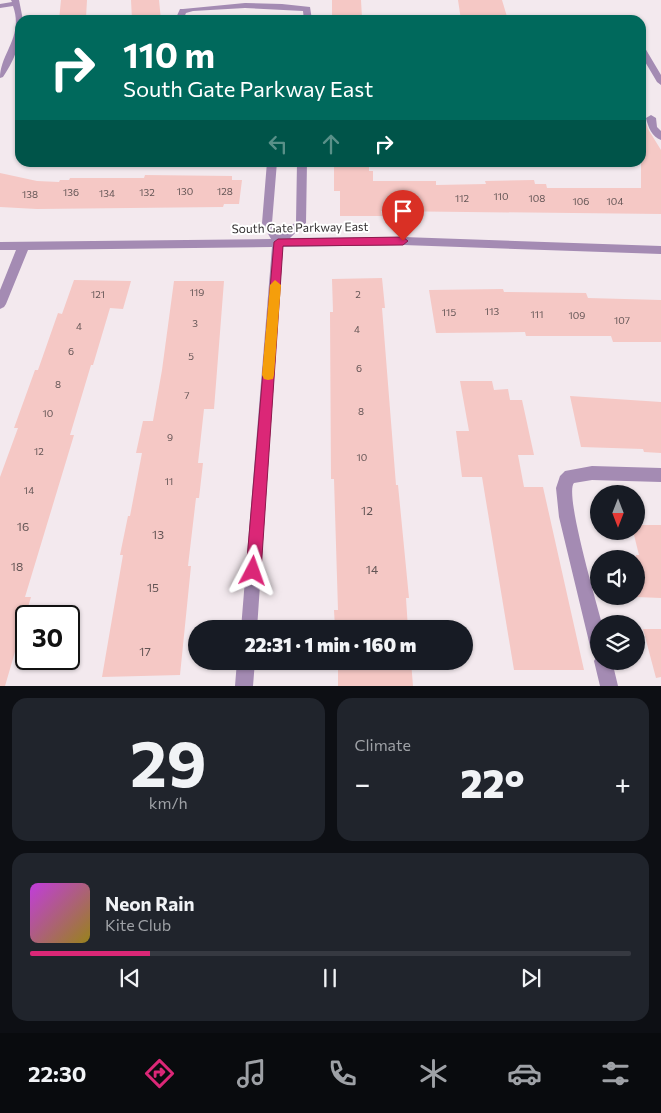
<!DOCTYPE html>
<html lang="en">
<head>
<meta charset="utf-8">
<style>
	:root { --surface:#171b24; --page:#20242c; --text:#f1f3f6; --muted:#9ea1a6; --line:#363941; --accent:#db2777 }
	body { margin:0; font-family:Commissioner,sans-serif; background:var(--page); color:var(--text); height:100vh; display:flex; flex-direction:column; font-size:19px; white-space:nowrap }
	* { box-sizing:border-box; margin:0 }
	p { font-size:16px; color:var(--muted) }
	.icon { flex:none; width:28px; height:28px; fill:none; stroke:currentColor; stroke-width:2; stroke-linecap:round; stroke-linejoin:round }
	.map { position:relative; height:686px; overflow:hidden }
	.panel { display:flex; flex-direction:column; gap:12px; padding:12px; background:#0d0f14; flex:1 }
	.panel>* { flex:none }
	.banner { position:absolute; left:15px; top:15px; width:631px; height:152px; border-radius:15px; box-shadow:0 1px 4px #0004; background:#00695c; color:#fff; overflow:hidden }
	.needle { width:32px; rotate:180deg }
	.tools { position:absolute; left:590px; top:485px; display:grid; gap:10px }
	.tools a { display:grid; place-items:center; width:55px; height:55px; border-radius:50%; background:var(--surface); box-shadow:0 1px 4px #0004; font-size:25px }
	.speed { position:absolute; left:15px; top:605px; display:flex; gap:10px; font-size:25px; font-weight:700; text-align:center }
	.speed>* { display:grid; place-content:center; width:65px; height:65px; border-radius:50%; background:var(--surface); box-shadow:0 1px 4px #0004; line-height:1 }
	.speed .limit { border:2px solid #111; border-radius:8px; background:#fff; color:#111 }
	.pin { position:absolute; display:grid; place-items:center; width:42px; height:42px; color:#fff; margin:-51px -21px; border-radius:50% 50% 50% 0; rotate:-45deg; box-shadow:0 0 5px #0007 }
	.pin .icon { rotate:45deg }
	.me { position:absolute; width:55px; margin:-28px; rotate:4deg; stroke-linejoin:round; filter:drop-shadow(0 0 4px #0008) }
	.turn { display:flex; align-items:center; gap:18px; height:105px; padding:0 25px; font-size:22px }
	.turn .icon { width:65px; height:65px; stroke-width:2.5 }
	.turn b { display:block; font-size:35px; line-height:42px }
	.lanes { display:flex; align-items:center; height:48px; padding:0 25px; background:#0003; justify-content:center; gap:25px; direction:ltr }
	.lanes .off { opacity:.35 }
	.big { font-size:38px; font-weight:800; line-height:1.1 }
	.panel .widget { flex:1; display:flex; flex-direction:column; justify-content:center; gap:8px; min-width:0; padding:0 18px; border-radius:15px; background:var(--page) }
	.panel .dial { align-items:center; gap:0 }
	.dial b { font-size:65px; line-height:1 }
	.song { display:flex; align-items:center; gap:15px }
	.cover { width:60px; height:60px; border-radius:8px; background:linear-gradient(135deg,hsl(290 70% 55%),hsl(50 70% 35%)) }
	.played { height:5px; border-radius:2px; background:linear-gradient(90deg,var(--accent) 20%,var(--line) 20%) }
	.keys { display:flex; justify-content:space-around; direction:ltr }
	.heat { display:flex; justify-content:space-between; align-items:center; font-size:28px; direction:ltr }
	.panel .tiles { flex:1; display:grid; gap:12px; grid-template-columns:1fr 1fr }
	.widget:last-child { grid-column:span 2 }
	.trip { position:absolute; left:188px; top:620px; width:285px; height:50px; border-radius:25px; background:var(--surface); box-shadow:0 1px 4px #0004; font-weight:800; line-height:50px; text-align:center }
	.tab-bar { display:flex; height:80px; justify-content:space-around; align-items:center; background:#090b0e; color:var(--muted) }
	.tab-bar .icon { width:35px; height:35px }
	.tab-bar .selected { color:var(--accent) }
	.tab-bar b { font-size:22px; color:var(--text) }
	.map>svg:first-child { display:block }
</style>
</head>
<body>
<div class="map">
<svg width="661" height="686" viewBox="0 0 661 686">
	<rect width="100%" height="100%" fill="#f3e9ee"/>
	<path fill="#f5c8c5" d="M61 0H87L86 18 59 20Z
		M131 0H159L161 20H132Z
		M332 0H361L362 18H332Z
		M458 0H502L508 20H461Z
		M641 108 648 129 661 150V214L381 211 382 216H340V191H334V162H369V171H373V181H436V185L486 184 485 181 534 180 535 184H546L547 188H641Z
		M0 173 37 181 59 182 60 180H69L70 178H144L145 175 232 176V180H242L239 204H224L223 207 37 209 0 207Z
		M382 278 385 308H382L396 485H398L409 598H406L408 629H335L334 610H338L334 479H331L330 312H333L332 279Z
		M74 280 131 281 123 309 110 308 93 365H91L70 435H74L25 597H31L5 686H0V477L18 428H14L35 370H38L58 313 62 314Z
		M174 281H224L214 409H204L198 463H203L199 498H196L188 566H191L180 675 102 677 123 555H120L128 516H130L142 453H136L143 421H153L162 370Z
		M503 289 504 292 586 293 588 298 661 300V342H613L611 336H526L525 332 436 333 429 290Z
		M460 381H492L494 390 508 389 510 400H522L534 455H518L524 487H543L584 670H514L482 477H462L456 431H469Z
		M570 396 661 402V453L644 452 643 449 581 447Z
		M636 525H661V598L636 597V555H639L633 531H636Z
		M643 629H661V677L656 678Z
		M338 661H411L413 686H338Z"/>
	<g fill="none" stroke-linecap="round" stroke-linejoin="round">
		<path fill="#a48bb3" fill-rule="evenodd" d="M11 0H19L23 20H20C20 44 17 56 3 77L0 78C0 53 24 37 13 6L0 8V4L12 2Z
			M245 3 282 4 310 7 312 20H304L303 11 245 8 193 11 186 13 183 20H175L180 9H183Z
			M641 46 645 48 661 75V85L657 82 641 55Z
			M651 115 656 118 657 127 661 131V140C652 137 648 127 646 118Z
			M267 162H277L272 223 279 235 296 222 297 162H307L306 223 290 238 403 237 661 246V254L403 245 283 247 257 629H241L272 247 28 250 6 304 4 307 0 309V290L16 250H0V242L271 239 262 223Z
			M592 466 661 468V482L592 480 574 483C564 493 597 604 602 624H599V661H612L618 686H600L594 661 598 654 593 652 590 646 559 517 556 488 560 476 565 471Z
			M237 661H255L253 686H235Z"/>
	</g>
	<path fill="#db2777" stroke="#8e194d" d="M403 237 408 241 403 245 283 246 261 571 258 576 253 578 248 576 246 571 274 242 278 239Z"/>
	<path fill="#f59e0b" d="M275 280 281 285 274 375 273 379 268 380 264 379 262 375 270 285Z"/>
	<g text-anchor="middle" stroke-width="4" stroke-linejoin="round" paint-order="stroke">
		<g font-size="10" fill="#635555">
			<text x="185" y="195">130</text>
			<text x="225" y="195">128</text>
			<text x="71" y="196">136</text>
			<text x="147" y="196">132</text>
			<text x="107" y="197">134</text>
			<text x="30" y="198">138</text>
			<text x="501" y="200">110</text>
			<text x="462" y="202">112</text>
			<text x="537" y="202">108</text>
			<text x="581" y="205">106</text>
			<text x="615" y="205">104</text>
			<text x="197" y="296">119</text>
			<text x="98" y="298">121</text>
			<text x="358" y="298">2</text>
			<text x="492" y="315">113</text>
			<text x="449" y="316">115</text>
			<text x="537" y="318">111</text>
			<text x="577" y="319">109</text>
			<text x="622" y="324">107</text>
			<text x="195" y="327">3</text>
			<text x="79" y="330">4</text>
			<text x="357" y="333">4</text>
			<text x="71" y="355">6</text>
			<text x="191" y="360">5</text>
			<text x="359" y="372">6</text>
			<text x="58" y="388">8</text>
			<text x="187" y="399">7</text>
			<text x="361" y="415">8</text>
			<text x="48" y="417">10</text>
			<text x="170" y="441">9</text>
			<text x="39" y="455">12</text>
			<text x="362" y="461">10</text>
			<text x="169" y="485">11</text>
			<text x="29" y="494">14</text>
		</g>
		<g font-size="12" fill="#322f30" stroke="#fff">
			<text transform="translate(300 228) rotate(-1)" y="4">South Gate Parkway East</text>
		</g>
		<g font-size="12" fill="#635555">
			<text x="367" y="515">12</text>
			<text x="23" y="531">16</text>
			<text x="158" y="539">13</text>
			<text x="17" y="571">18</text>
			<text x="372" y="574">14</text>
			<text x="153" y="592">15</text>
			<text x="145" y="656">17</text>
		</g>
	</g>
</svg>
<div class="tools">
<a><svg class="needle" viewBox="-14 -14 28 28"><path d="M0-13l5 13h-10z" fill="#e53935"/><path d="M0 13l5-13h-10z" fill="#9ea1a6"/></svg></a>
<a><svg class="icon" aria-label="sound" viewBox="0 0 24 24"><path d="M4 9h4l5-4v14l-5-4H4zM17 9q2 3 0 6"/></svg></a>
<a><svg class="icon" aria-label="layers" viewBox="0 0 24 24"><path d="M12 4l9 5-9 5-9-5zM3 14l9 5 9-5"/></svg></a>
</div>
<div class="speed"><div class="limit">30</div></div>
<div class="pin" style="left:403px;top:241px;background:#d93025"><svg class="icon" aria-label="arrive" viewBox="0 0 24 24"><path d="M6 21V4h12l-3 4 3 4H6"/></svg></div>
<svg class="me" style="left:253px;top:571px" viewBox="-20 -20 40 40"><path d="M0-17L14 15 0 8-14 15z" fill="#db2777" stroke="#fff" stroke-width="4"/></svg>
<div class="trip">22:31 · 1 min · 160 m</div>
<div class="banner">
<div class="turn"><svg class="icon" aria-label="right" viewBox="0 0 24 24"><path d="M7 20v-9h11M14 6l5 5-5 5"/></svg><div><b>110 m</b>South Gate Parkway East</div></div>
<div class="lanes"><svg class="icon off" aria-label="left" viewBox="0 0 24 24"><path d="M17 20v-9H6M10 6l-5 5 5 5"/></svg><svg class="icon off" aria-label="ahead" viewBox="0 0 24 24"><path d="M12 20V5M6 11l6-6 6 6"/></svg><svg class="icon" aria-label="right" viewBox="0 0 24 24"><path d="M7 20v-9h11M14 6l5 5-5 5"/></svg></div>
</div>
</div>
<section class="panel">
<div class="tiles">
<div class="widget dial"><b>29</b><p>km/h</p></div>
<div class="widget"><p>Climate</p>
<div class="heat"><a>−</a><b class="big">22°</b><a>+</a></div>
</div>
<div class="widget">
<div class="song"><i class="cover"></i><div><b>Neon Rain</b><p>Kite Club</p></div></div>
<div class="played"></div>
<div class="keys"><svg class="icon" aria-label="previous" viewBox="0 0 24 24"><path d="M18 5L8 12l10 7zM5 5v14"/></svg><svg class="icon" aria-label="pause" viewBox="0 0 24 24"><path d="M8 5v14M16 5v14"/></svg><svg class="icon" aria-label="next" viewBox="0 0 24 24"><path d="M6 5l10 7-10 7zM19 5v14"/></svg></div>
</div>
</div>
</section>
<nav class="tab-bar">
<b>22:30</b>
<svg class="icon selected" aria-label="directions" viewBox="0 0 24 24"><path d="M12 3l9 9-9 9-9-9zM9 14v-3h6M13 9l2 2-2 2"/></svg>
<svg class="icon" aria-label="music" viewBox="0 0 24 24"><path d="M9 18V5l10-2v13"/><circle cx="6" cy="18" r="3"/><circle cx="16" cy="16" r="3"/></svg>
<svg class="icon" aria-label="phone" viewBox="0 0 24 24"><path d="M5 4h4l2 5-3 2q2 4 5 5l2-3 5 2v4C11 20 4 13 5 4z"/></svg>
<svg class="icon" aria-label="climate" viewBox="0 0 24 24"><path d="M12 3v18M4 7l16 10M4 17L20 7"/></svg>
<svg class="icon" aria-label="car" viewBox="0 0 24 24"><path d="M5 17H2v-5l4-1 3-4h7l3 4 3 1v5h-3M9 17h6M6 11h13"/><circle cx="7" cy="17" r="2"/><circle cx="17" cy="17" r="2"/></svg>
<svg class="icon" aria-label="filters" viewBox="0 0 24 24"><path d="M4 7h16M4 17h16"/><circle cx="9" cy="7" r="2"/><circle cx="15" cy="17" r="2"/></svg>
</nav>
</body>
</html>
